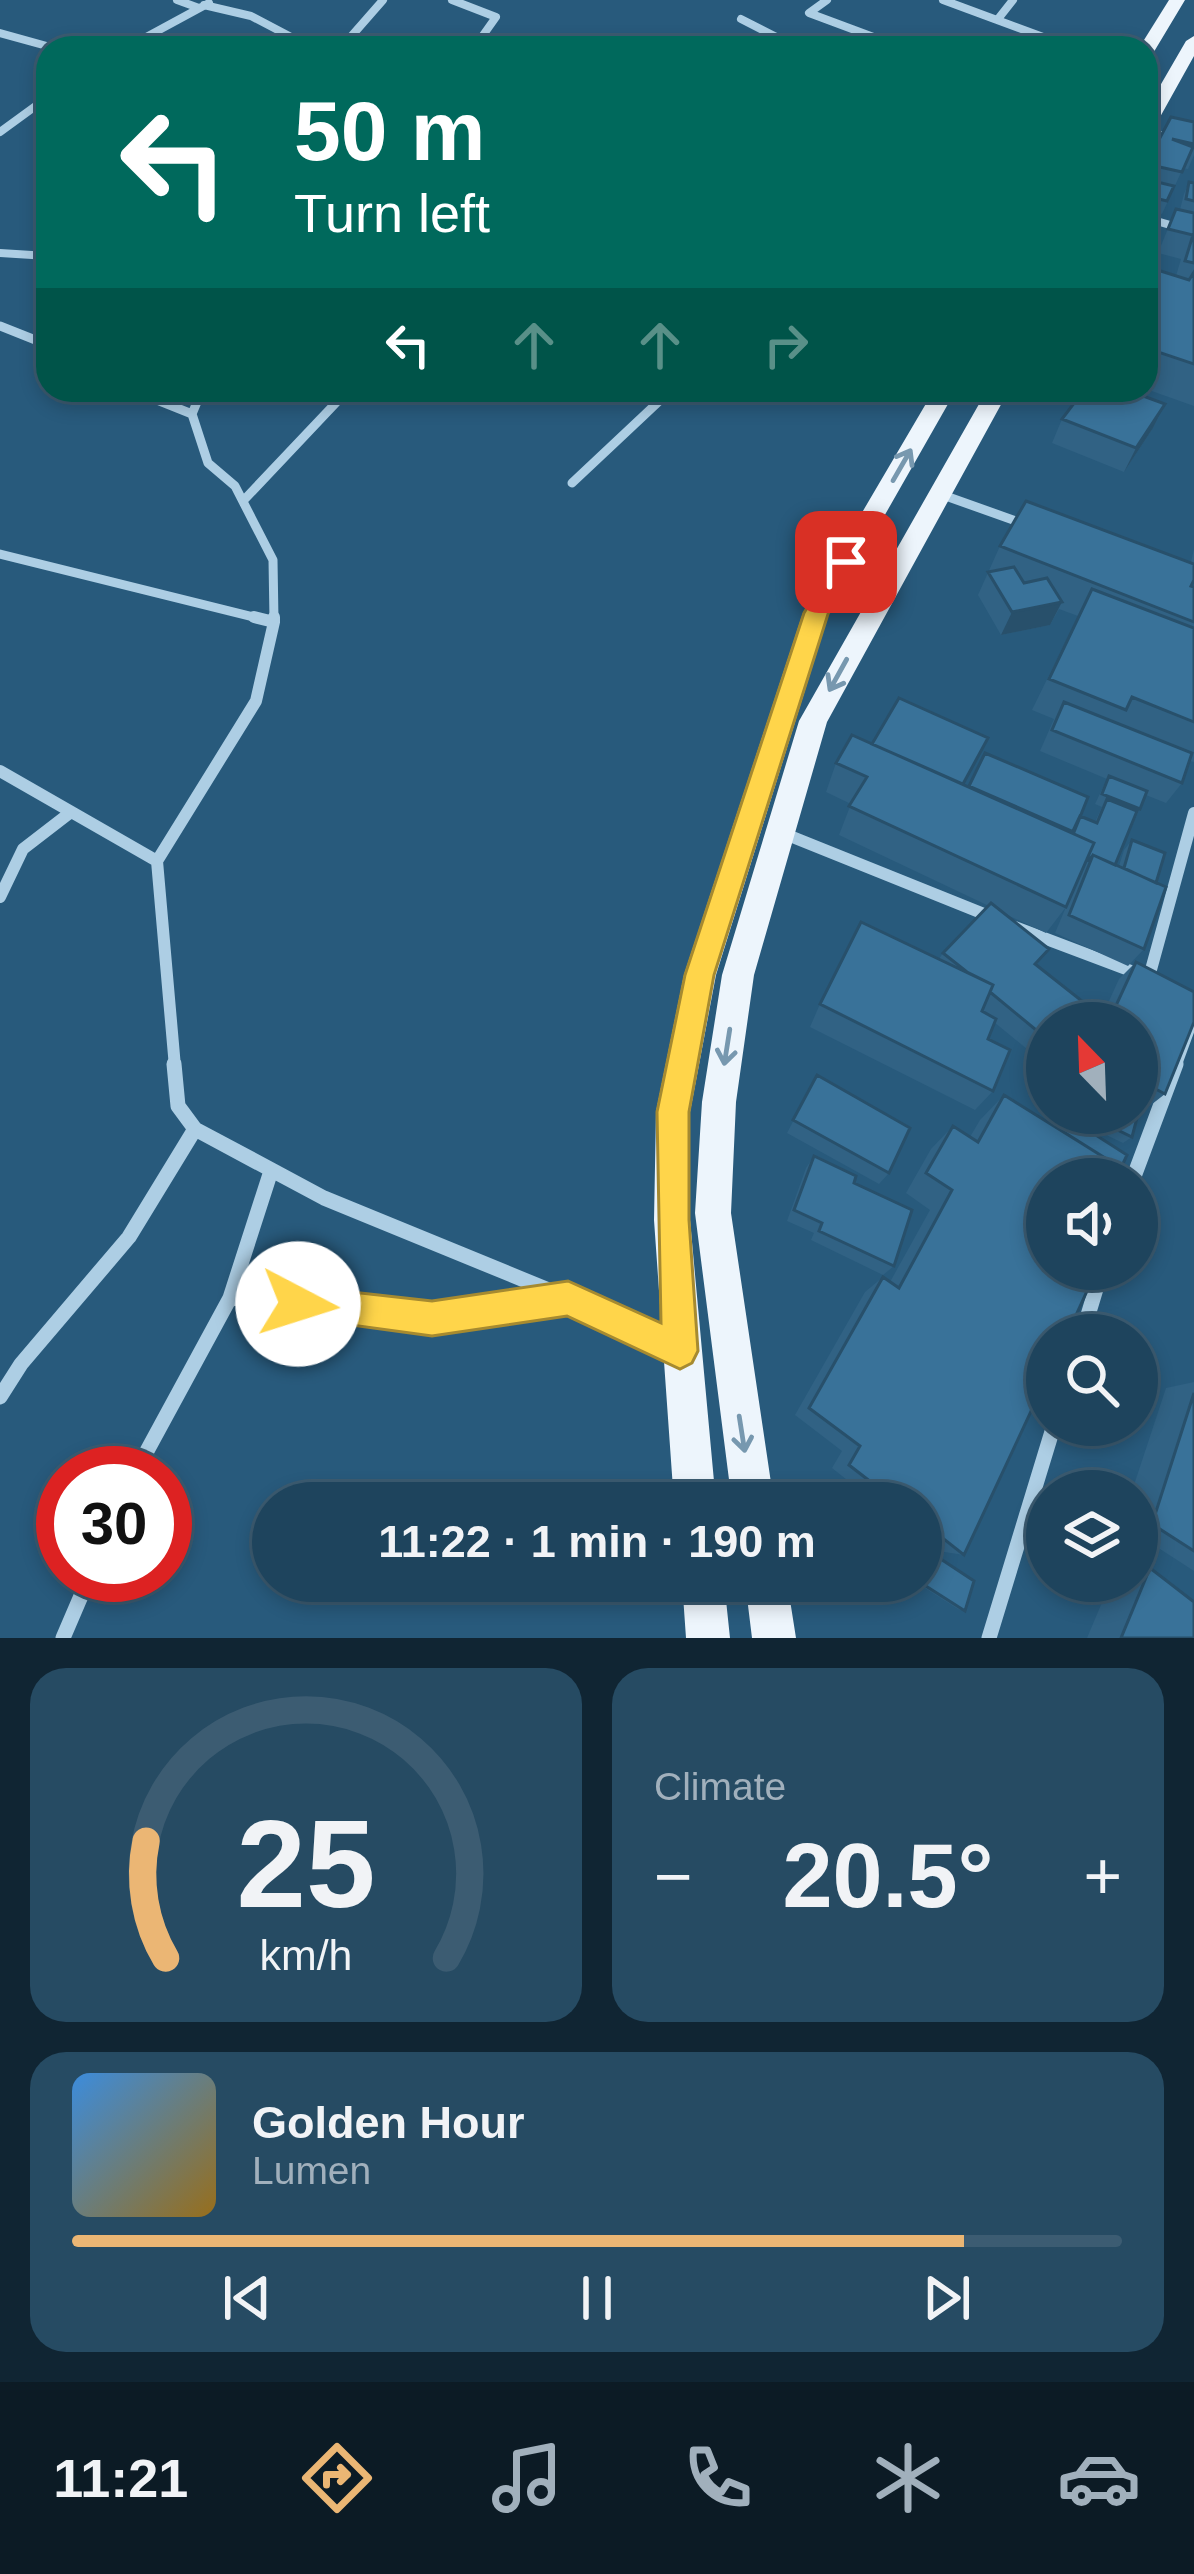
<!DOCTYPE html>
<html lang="en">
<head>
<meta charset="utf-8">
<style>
	:root { --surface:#1e445d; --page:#264b63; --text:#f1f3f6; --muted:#a1b0bc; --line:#3c5c72; --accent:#ebb674 }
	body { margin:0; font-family:Helvetica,sans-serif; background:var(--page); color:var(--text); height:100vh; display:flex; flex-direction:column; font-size:45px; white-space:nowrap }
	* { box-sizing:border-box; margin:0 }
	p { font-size:39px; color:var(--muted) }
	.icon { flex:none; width:66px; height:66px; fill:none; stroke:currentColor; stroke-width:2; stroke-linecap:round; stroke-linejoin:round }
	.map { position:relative; height:1638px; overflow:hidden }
	.details { display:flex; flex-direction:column; gap:30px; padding:30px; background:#102533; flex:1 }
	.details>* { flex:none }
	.banner { position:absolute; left:36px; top:36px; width:1122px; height:366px; border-radius:36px; box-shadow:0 6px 18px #0003,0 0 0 3px var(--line); background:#00695c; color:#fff; overflow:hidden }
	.needle { width:78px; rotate:337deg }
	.tools { position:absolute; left:1026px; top:1002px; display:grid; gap:24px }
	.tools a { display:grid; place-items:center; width:132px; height:132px; border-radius:50%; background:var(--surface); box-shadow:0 6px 18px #0003,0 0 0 3px var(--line); font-size:60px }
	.speed { position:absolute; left:36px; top:1446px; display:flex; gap:24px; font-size:60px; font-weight:700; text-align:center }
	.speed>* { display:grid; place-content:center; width:156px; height:156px; border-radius:50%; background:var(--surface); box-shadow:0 6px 18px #0003,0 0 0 3px var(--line); line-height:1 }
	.speed .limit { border:18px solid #d22; background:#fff; color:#111 }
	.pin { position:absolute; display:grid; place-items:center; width:102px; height:102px; color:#fff; margin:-51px; border-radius:24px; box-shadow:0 6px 18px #0006 }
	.me { position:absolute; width:132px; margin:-66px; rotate:95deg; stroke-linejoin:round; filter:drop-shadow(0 0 9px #0008) }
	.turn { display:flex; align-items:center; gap:42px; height:252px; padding:0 60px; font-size:54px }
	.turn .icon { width:156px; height:156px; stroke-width:2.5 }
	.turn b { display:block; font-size:84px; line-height:102px }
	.lanes { display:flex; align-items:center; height:114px; padding:0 60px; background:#0003; justify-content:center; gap:60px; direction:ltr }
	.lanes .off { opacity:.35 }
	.big { font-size:90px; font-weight:700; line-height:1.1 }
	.details .card { flex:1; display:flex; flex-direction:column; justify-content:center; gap:18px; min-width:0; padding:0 42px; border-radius:36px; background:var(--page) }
	.details .dial { align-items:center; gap:0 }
	.dial svg { height:312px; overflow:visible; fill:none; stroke:var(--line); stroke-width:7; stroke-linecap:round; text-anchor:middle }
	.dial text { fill:var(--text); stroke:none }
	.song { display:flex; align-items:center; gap:36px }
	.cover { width:144px; height:144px; border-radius:18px; background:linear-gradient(135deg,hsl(210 70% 55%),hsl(40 70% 35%)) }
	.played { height:12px; border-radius:6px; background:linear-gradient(90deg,var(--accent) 85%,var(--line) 85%) }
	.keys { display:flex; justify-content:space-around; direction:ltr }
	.heat { display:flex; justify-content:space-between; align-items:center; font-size:66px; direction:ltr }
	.details .tiles { flex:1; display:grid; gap:30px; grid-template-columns:1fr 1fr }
	.card:last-child { grid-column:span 2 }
	.trip { position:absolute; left:252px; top:1482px; width:690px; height:120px; border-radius:60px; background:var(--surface); box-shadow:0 6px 18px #0003,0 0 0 3px var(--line); font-weight:700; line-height:120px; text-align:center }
	.tab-bar { display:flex; height:192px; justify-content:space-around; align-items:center; background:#0c1b25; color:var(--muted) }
	.tab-bar .icon { width:84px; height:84px }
	.tab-bar .active { color:var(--accent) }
	.tab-bar b { font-size:54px; color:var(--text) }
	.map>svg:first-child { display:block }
</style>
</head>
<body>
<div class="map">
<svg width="1194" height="1638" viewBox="0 0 1194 1638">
	<rect width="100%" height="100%" fill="#285a7c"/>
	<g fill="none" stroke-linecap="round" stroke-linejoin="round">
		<path stroke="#adcee4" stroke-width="8" d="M177 0 199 8
			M452 0 496 17 474 48
			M827 0 809 13 903 48
			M943 0 1073 48
			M204 5 251 16 312 48
			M741 19 798 48
			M998 19 1013 0
			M0 33 54 48
			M126 48 209 3
			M341 48 383 0
			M1146 131 1194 144
			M0 132 48 97
			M1146 218 1194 232
			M0 253 48 256"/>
		<path stroke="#adcee4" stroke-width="9" d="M0 326 48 345
			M132 390 192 414 208 463 235 486 273 560 274 620
			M192 414 202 390
			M572 483 671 390
			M940 494 1030 526
			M243 501 348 390
			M0 554 266 620"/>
		<path stroke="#adcee4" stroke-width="12" d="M274 617V622
			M0 771 157 861 175 1067
			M780 832 994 918
			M157 861 256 701 274 622 254 617
			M0 897 23 849 71 812
			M1012 926 1139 974
			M1149 977 1194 813
			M1175 1067 1194 1015"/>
		<path stroke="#adcee4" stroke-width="15" d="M174 1064 178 1106 195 1129 324 1198 568 1298 673 1348
			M1133 1179 1176 1064
			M230 1298 432 1318 568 1298
			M1082 1335 1102 1269
			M0 1397 21 1364 129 1237 195 1129
			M135 1473 230 1298 271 1171
			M63 1638 90 1575
			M989 1638 1054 1425"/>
		<path fill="#edf5fc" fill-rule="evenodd" d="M1169 0H1185L1152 55 1146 56V48H1139Z
			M1194 36V56L1155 126 1146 131V110L1186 41Z
			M934 390H956L829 613 716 975 690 1112V1220L716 1503H674L654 1220 656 1112 684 975 803 613Z
			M987 390H1009L827 722 754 975 736 1102 731 1213 774 1503H732L695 1213 702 1102 722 975 799 721Z
			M682 1581H724L730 1638H686Z
			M745 1581H787L796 1638H752Z"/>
	</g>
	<path fill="#316284" d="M1194 122V155L1188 169 1183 168 1162 214 1146 210V195L1148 191 1146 190V164Z
		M1189 182 1194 183V406L1146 389V270L1176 276 1181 259 1158 253 1176 209 1180 210 1184 194Z
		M1165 404 1153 428 1124 472 1052 443 1062 419Z
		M1000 546 1191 562 1194 549V580L1191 586 1194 587V762L1190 761 1182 783 1166 803 1146 795 1115 865 1119 866 1124 850 1132 840 1156 883 1144 949 1128 966 1055 933 1066 907 1046 933 1003 913 1049 949 1036 965 1047 1023V1049L1038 1058 994 1022 988 1039 993 1091 975 1110 810 1027 820 1004 939 959 943 953 989 906 839 835 851 804 826 792 836 763 963 784 1080 817 1095 822 1102 807 1095 804 1107 779 1040 751 1054 719 1032 710 1078 616 1059 609 1050 625 1001 635 978 595Z
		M1136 962 1165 1094 1147 1108 1141 1104 1132 1137 1123 1143 1069 1117 1070 1113H1137V1023H1099L1119 979Z
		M817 1075 889 1173 879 1184 787 1133Z
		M1004 1095 1055 1127 1066 1116 1121 1168 964 1555 938 1551 921 1538V1503H876L832 1468 842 1451 795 1415 865 1292 883 1277 890 1282 930 1210 906 1193 931 1149 953 1126 970 1137 980 1120Z
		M814 1156 854 1183 894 1266 883 1275 811 1240 814 1233 787 1221 806 1168Z
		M1194 1382V1571L1137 1534V1491H1132L1166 1388Z
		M1137 1567 1150 1568 1194 1638H1087L1111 1581H1137Z
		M914 1581H921L965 1611 958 1609Z"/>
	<path fill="#28506b" d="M1165 404 1153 428 1124 472 1136 448Z
		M1062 602 1050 625 1001 635 1012 612Z"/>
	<path fill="#397299" stroke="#28506b" stroke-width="3" d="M1171 117 1194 122V144L1172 139 1193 147 1182 172 1146 164Z
		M1153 181 1174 186 1167 201 1146 196Z
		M1189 182 1194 183V201L1186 199Z
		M1176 209 1194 213V263L1185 261 1193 235 1168 229Z
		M1148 267 1189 280 1194 272V364L1146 348V270Z
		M1084 390H1127L1165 404 1136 448 1062 419Z
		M1026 501 1194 564V580L1191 586 1194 587V622L1000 546Z
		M1014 567 1024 583 1047 578 1062 602 1012 612 988 572Z
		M1092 589 1194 628V722L1132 697 1126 710 1049 679Z
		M899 698 988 738 963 784 872 744Z
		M1064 702 1192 753 1182 783 1052 730Z
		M852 735 1094 843 1066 907 849 806 867 777 836 763Z
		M985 753 1088 797 1074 832 969 786Z
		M1109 776 1147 791 1140 809 1102 794Z
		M1107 799 1137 811 1115 865 1093 855 1089 860 1087 859 1094 843 1072 833 1080 816 1097 823Z
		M1132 840 1165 853 1156 883 1124 868Z
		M1093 855 1166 887 1144 949 1069 915Z
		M991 903 1049 949 1035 964 1087 1005 1071 1023H1047V1039L990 992 993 985 967 972 943 953Z
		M861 922 993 985 982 1011 996 1019 988 1039 1010 1050 993 1091 820 1004Z
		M1136 962 1194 992V1022L1165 1094 1137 1079V1023H1108Z
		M817 1075 910 1128 889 1173 793 1120Z
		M1004 1095 1139 1179 1137 1184V1179H1047V1269H1097L1067 1335H1047V1377L964 1555 921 1521V1503H898L849 1465 860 1446 809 1408 883 1277 899 1288 952 1190 926 1173 953 1126 978 1142Z
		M1137 1097 1142 1099 1132 1137 1083 1113H1137Z
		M1066 1116 1127 1155 1121 1168 1059 1129Z
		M814 1156 856 1176 854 1183 912 1210 894 1266 819 1231 822 1223 794 1210Z
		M1194 1393V1551L1152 1524Z
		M921 1546 974 1581 965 1611 918 1581H921Z
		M1150 1568 1194 1602V1638H1121Z"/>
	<defs><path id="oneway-shaft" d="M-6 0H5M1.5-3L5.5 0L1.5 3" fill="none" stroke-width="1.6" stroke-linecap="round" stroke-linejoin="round" transform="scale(3)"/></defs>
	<g stroke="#7798af">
		<use href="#oneway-shaft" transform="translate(902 465) rotate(-60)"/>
		<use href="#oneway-shaft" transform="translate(838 675) rotate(119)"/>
		<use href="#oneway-shaft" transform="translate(727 1047) rotate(99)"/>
		<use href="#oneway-shaft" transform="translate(742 1434) rotate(81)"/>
	</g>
	<path fill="#ffd54a" stroke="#a68a30" stroke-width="3" d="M846 554 858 562 828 614 714 975 689 1112V1220L698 1351 692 1363 680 1369 567 1316 432 1336 285 1316 280 1304 285 1291 298 1286 432 1301 568 1281 661 1323 657 1112 685 975 804 613 838 556Z"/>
</svg>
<div class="tools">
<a><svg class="needle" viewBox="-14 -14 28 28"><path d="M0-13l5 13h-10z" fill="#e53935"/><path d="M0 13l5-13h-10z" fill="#a1b0bc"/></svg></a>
<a><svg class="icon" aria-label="sound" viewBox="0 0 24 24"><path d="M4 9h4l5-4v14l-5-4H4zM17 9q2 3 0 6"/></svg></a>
<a><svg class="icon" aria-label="search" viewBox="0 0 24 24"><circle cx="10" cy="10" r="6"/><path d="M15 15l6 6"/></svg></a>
<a><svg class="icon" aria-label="layers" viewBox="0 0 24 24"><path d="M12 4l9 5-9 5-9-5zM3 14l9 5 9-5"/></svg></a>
</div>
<div class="speed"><div class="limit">30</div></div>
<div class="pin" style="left:846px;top:562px;background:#d93025"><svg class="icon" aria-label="arrive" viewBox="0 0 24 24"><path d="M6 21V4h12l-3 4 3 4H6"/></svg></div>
<svg class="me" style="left:298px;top:1304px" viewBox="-20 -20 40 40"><circle r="19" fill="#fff"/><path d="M0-13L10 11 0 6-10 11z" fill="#ffd54a"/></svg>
<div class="trip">11:22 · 1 min · 190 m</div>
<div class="banner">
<div class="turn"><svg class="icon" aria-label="left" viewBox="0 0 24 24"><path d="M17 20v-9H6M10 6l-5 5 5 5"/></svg><div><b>50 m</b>Turn left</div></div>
<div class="lanes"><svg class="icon" aria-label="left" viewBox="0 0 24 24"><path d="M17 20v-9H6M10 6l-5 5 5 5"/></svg><svg class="icon off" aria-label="ahead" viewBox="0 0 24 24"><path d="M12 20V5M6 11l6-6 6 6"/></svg><svg class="icon off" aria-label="ahead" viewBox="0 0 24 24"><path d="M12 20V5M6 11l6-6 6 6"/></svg><svg class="icon off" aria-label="right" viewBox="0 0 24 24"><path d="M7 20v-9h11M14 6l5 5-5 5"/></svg></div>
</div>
</div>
<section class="details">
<div class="tiles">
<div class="card dial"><svg viewBox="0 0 100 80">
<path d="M14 69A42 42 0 1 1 86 69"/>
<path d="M14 69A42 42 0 0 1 9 39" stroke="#ebb674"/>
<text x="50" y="56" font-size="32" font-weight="700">25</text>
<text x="50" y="72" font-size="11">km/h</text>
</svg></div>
<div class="card"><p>Climate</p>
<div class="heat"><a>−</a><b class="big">20.5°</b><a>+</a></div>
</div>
<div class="card">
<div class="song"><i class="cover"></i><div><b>Golden Hour</b><p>Lumen</p></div></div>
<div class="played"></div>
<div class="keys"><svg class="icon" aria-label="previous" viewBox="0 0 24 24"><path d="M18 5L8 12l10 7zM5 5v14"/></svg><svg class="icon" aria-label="pause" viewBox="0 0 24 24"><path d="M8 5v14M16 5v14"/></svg><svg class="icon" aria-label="next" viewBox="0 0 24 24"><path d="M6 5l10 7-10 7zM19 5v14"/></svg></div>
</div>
</div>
</section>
<nav class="tab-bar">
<b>11:21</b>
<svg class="icon active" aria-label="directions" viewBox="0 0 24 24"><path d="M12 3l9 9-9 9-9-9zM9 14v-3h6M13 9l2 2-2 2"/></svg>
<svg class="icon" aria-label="music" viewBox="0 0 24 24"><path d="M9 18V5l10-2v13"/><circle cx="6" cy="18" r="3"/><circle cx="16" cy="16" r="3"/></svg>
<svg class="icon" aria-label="phone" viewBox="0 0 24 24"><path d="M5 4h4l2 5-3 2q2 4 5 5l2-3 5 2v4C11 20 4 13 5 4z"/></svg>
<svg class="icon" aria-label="climate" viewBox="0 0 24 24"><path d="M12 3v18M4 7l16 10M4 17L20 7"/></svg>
<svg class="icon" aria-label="car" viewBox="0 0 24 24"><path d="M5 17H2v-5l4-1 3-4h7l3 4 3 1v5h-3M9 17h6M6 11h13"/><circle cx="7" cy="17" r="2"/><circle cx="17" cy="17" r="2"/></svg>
</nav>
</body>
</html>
